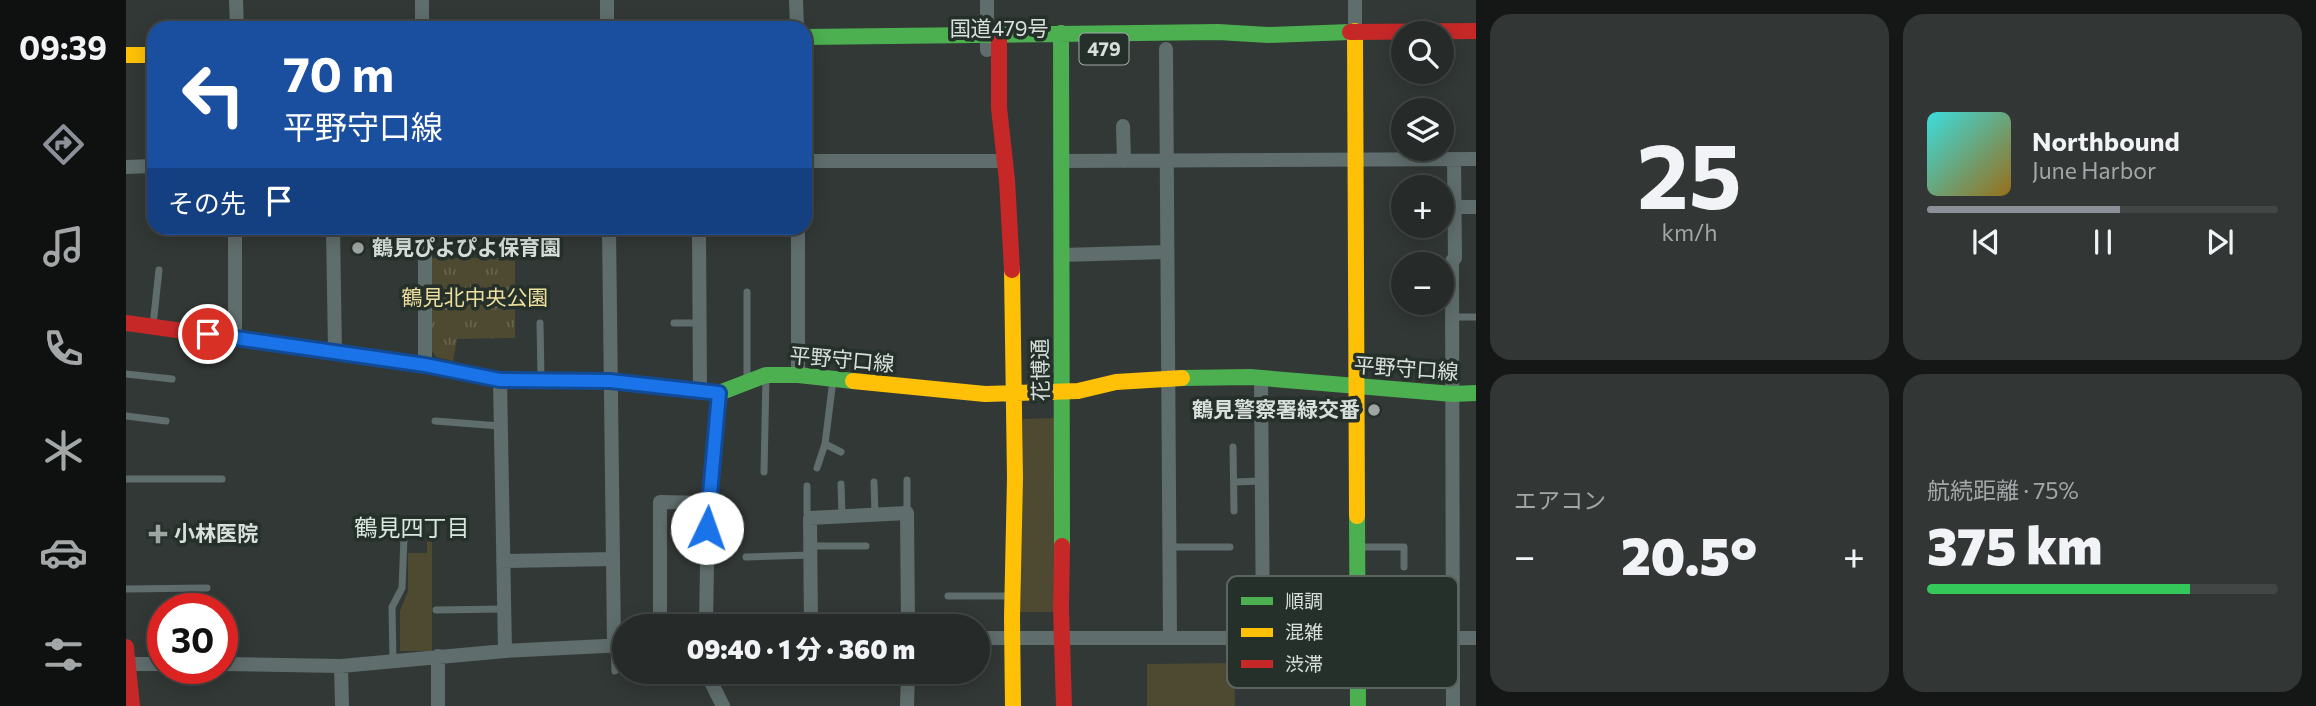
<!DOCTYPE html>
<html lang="ja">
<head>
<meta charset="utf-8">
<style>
	:root { --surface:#262a28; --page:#323634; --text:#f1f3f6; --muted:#a4a7a8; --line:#424645; --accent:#8c9099 }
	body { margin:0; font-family:Commissioner,"Noto Sans JP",sans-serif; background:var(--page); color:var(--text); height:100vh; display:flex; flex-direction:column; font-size:26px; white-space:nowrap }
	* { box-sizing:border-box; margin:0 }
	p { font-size:23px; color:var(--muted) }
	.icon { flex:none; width:38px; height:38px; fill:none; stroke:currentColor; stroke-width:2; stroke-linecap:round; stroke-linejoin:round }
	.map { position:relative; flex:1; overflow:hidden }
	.sheet { display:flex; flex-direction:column; gap:14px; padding:14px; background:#151716; width:840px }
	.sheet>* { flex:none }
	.top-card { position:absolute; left:21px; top:21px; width:665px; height:214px; border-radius:21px; box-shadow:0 4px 18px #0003,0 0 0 2px var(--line); background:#1a4fa0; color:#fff; overflow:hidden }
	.tools { position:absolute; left:1265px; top:21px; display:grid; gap:14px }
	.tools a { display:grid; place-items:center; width:63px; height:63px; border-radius:50%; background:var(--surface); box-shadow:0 4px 18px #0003,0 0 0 2px var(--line); font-size:35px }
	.speed { position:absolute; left:21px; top:593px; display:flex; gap:14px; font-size:35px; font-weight:700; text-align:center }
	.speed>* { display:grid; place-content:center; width:91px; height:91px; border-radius:50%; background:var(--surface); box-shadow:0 4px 18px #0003,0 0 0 2px var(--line); line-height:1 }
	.speed .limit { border:10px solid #d22; background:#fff; color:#111 }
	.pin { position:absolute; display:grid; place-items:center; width:60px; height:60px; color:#fff; margin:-30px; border:4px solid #fff; border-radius:50%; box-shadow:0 2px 7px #0007 }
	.me { position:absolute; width:77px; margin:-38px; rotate:3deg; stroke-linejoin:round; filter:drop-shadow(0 0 5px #0008) }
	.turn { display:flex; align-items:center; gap:24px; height:147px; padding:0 21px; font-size:32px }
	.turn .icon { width:91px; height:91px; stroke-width:2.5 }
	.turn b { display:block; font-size:49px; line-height:60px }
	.then { display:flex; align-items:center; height:66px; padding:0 21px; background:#0003; gap:14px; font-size:26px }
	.big { font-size:52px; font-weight:800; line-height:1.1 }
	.sheet .widget { flex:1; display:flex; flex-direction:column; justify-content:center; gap:10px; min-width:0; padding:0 24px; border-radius:21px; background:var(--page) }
	.sheet .dial { align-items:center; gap:0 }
	.dial b { font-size:91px; line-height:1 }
	.song { display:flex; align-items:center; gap:21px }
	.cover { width:84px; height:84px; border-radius:10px; background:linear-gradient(135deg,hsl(180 70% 55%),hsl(40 70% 35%)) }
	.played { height:7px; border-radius:4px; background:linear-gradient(90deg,var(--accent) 55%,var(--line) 55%) }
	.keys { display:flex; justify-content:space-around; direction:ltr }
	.heat { display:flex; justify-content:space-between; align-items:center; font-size:38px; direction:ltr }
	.charge { height:10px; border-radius:5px; background:linear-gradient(90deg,#34c759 75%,var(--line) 0) }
	.sheet .tiles { flex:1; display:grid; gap:14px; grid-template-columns:repeat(2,1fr) }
	.trip { position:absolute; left:486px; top:614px; width:378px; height:70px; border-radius:35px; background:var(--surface); box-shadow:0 4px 18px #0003,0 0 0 2px var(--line); font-weight:800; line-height:70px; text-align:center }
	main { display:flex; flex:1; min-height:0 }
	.tab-bar { display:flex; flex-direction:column; width:126px; justify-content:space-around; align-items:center; background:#0f1110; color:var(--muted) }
	.tab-bar .icon { width:49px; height:49px }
	.tab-bar .current { color:var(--accent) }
	.tab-bar b { font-size:32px; color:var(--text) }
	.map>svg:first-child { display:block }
</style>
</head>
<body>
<main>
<nav class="tab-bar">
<b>09:39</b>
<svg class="icon current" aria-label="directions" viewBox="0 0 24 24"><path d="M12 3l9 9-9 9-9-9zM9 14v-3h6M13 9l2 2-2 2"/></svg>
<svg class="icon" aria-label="music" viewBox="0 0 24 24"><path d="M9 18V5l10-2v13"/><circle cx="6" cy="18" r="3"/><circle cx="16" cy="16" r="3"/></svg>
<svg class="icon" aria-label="phone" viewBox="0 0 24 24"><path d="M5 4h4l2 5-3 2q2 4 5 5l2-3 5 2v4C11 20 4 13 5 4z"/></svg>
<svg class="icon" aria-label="climate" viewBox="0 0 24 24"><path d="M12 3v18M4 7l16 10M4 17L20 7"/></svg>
<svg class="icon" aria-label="car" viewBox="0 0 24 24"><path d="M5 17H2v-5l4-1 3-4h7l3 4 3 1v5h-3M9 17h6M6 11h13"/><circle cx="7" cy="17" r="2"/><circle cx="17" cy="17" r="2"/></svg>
<svg class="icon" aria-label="filters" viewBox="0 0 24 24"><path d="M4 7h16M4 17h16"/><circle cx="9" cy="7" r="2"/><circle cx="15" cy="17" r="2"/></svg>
</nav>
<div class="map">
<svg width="1350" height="706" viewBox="0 0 1350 706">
	<defs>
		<pattern id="park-tufts" width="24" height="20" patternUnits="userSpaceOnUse" patternTransform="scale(1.75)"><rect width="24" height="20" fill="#4e4a31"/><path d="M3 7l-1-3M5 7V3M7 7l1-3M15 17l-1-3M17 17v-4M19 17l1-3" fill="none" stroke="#67644e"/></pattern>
	</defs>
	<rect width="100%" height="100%" fill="#323835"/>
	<path fill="#4e4a31" d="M930 418 927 612H894L897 419Z
		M301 537H306V651H274V611L282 591V553H301Z
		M1108 663 1109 706H1021V664Z"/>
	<path fill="url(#park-tufts)" d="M306 258H389V338L331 339 327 361 310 357 306 351Z"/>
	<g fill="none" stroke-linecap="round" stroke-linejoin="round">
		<path stroke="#5f6d6c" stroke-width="7" d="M621 292V378
			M1327 317H1350
			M414 323 415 378
			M548 323H574
			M27 325 33 270
			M0 374 46 379
			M0 416 40 421
			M309 421 374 426
			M699 444 715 452
			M1107 447 1108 511
			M691 468 699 444 707 380
			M638 472 640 376
			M0 479H96
			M748 482 749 515
			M1108 482 1135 481
			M715 484 716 516
			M681 486V513L684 518
			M781 513V480
			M685 546H740
			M1043 547H1104
			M1232 547H1278V567
			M620 557 684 555
			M0 589 81 588
			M822 596H884
			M310 610 378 609
			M1161 638V657
			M488 646 489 671
			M267 661 266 607 276 588 278 538"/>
		<path stroke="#5f6d6c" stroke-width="14" d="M110 0 111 28
			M481 0V28
			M670 0 671 28
			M861 0V50
			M1229 0V31
			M296 28V0
			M1040 49 1044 638
			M997 126 998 161
			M679 161H879
			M935 161 1350 159
			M0 167 28 166
			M1329 207H1350
			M109 228V338
			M207 228 209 352
			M299 228V365
			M483 228 488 645
			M573 228 574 391
			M672 228V375
			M935 255 1041 252
			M1135 378 1137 637
			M374 380 379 651
			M377 561 487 559
			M1232 597 1280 595
			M534 626V502L582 503
			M580 626 582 503 593 393
			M685 626 684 518 781 513 782 626
			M852 638H1350
			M312 656V706
			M0 664H37
			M96 664 215 666 379 651 499 645
			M215 666 216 706
			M580 672 597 706
			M781 706 782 672
			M1327 706 1326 261 1329 258 1328 159"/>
		<path stroke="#4caf50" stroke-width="16" d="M935 33 936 546
			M679 37 1092 32 1142 35 1224 32
			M343 374 374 380 484 381 593 393 640 375H672L727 381
			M1056 378 1124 377 1327 394 1350 393
			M1231 516 1232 706"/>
		<path stroke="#ffc107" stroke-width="16" d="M1229 31 1231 516
			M0 55H28
			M886 270 889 478 886 618 887 706
			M727 381 859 394 952 391 990 382 1056 378"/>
		<path stroke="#c62828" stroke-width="16" d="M1224 32 1350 31
			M873 36V108L881 180 886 270
			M0 323 299 365 343 374
			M936 546 935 608 938 706
			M0 647 6 706"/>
	</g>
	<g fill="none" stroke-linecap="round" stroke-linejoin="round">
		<g stroke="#114b97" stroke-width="18">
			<path id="route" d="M82 334 299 365 374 380 484 381 593 393 581 528"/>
		</g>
		<use href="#route" stroke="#1a73e8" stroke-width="12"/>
	</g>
	<g fill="#9fa5a2" stroke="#25302a" stroke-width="2.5">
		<circle cx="232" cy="248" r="7"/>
		<circle cx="1248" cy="410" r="7"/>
		<path d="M28.5 523.5h7v7h7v7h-7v7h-7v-7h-7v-7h7z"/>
	</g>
	<g text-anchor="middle" stroke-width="7" stroke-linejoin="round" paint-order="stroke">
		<rect fill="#25302a" stroke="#a3aba7" stroke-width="2" x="953.5" y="33.5" width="49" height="31" rx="5"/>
		<g font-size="19" font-weight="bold" fill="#d9e0dc">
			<text x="978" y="56">479</text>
		</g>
		<g font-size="21" fill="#d9e0dc" stroke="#25302a">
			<text x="873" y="36">国道479号</text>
			<text transform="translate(716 360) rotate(5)" y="7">平野守口線</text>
			<text transform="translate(1280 369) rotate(4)" y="7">平野守口線</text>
			<text transform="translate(915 370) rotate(-91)" y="7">花博通</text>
		</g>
		<g font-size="21" font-weight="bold" fill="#d9e0dc" stroke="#25302a" text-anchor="start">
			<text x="246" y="255">鶴見ぴよぴよ保育園</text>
			<text x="1234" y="417" text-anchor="end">鶴見警察署緑交番</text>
			<text x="48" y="541">小林医院</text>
		</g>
		<g font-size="21" fill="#ecde9c" stroke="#25302a">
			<text x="349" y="305">鶴見北中央公園</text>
		</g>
		<g font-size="23" fill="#d8e7de" stroke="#25302a">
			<text x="286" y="536">鶴見四丁目</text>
		</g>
	</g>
	<rect x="1101" y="576" width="231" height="112" rx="10" fill="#25302a" stroke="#5b655f" stroke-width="2"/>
	<rect x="1115" y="597" width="32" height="8" fill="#4caf50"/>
	<rect x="1115" y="628" width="32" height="9" fill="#ffc107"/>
	<rect x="1115" y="660" width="32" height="8" fill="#c62828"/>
	<g font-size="19" fill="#d9e0dc">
		<text x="1159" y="608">順調</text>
		<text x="1159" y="639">混雑</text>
		<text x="1159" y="671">渋滞</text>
	</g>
</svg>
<div class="tools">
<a><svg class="icon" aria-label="search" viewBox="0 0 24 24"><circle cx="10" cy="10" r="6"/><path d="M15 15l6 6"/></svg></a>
<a><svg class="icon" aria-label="layers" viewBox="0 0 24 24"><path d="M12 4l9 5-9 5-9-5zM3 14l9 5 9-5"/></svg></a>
<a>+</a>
<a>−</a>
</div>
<div class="speed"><div class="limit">30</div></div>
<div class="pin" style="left:82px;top:334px;background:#d93025"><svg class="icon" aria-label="arrive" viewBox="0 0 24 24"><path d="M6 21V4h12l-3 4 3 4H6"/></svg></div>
<svg class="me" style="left:581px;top:528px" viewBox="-20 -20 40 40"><circle r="19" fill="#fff"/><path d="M0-13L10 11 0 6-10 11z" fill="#1a73e8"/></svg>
<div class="trip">09:40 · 1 分 · 360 m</div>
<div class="top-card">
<div class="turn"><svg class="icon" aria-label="left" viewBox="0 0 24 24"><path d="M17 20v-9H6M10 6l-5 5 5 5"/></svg><div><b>70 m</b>平野守口線</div></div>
<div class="then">その先<svg class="icon" aria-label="arrive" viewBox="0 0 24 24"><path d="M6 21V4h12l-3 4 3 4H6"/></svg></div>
</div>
</div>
<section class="sheet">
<div class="tiles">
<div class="widget dial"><b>25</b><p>km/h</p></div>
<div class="widget">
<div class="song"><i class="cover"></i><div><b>Northbound</b><p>June Harbor</p></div></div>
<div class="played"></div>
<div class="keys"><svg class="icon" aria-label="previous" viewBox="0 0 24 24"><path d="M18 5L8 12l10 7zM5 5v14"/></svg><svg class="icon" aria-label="pause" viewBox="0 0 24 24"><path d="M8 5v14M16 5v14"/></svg><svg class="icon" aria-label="next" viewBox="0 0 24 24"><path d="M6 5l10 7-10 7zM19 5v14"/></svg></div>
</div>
<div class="widget"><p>エアコン</p>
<div class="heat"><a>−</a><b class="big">20.5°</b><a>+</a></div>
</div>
<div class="widget"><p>航続距離 · 75%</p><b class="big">375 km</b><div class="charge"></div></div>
</div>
</section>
</main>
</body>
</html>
